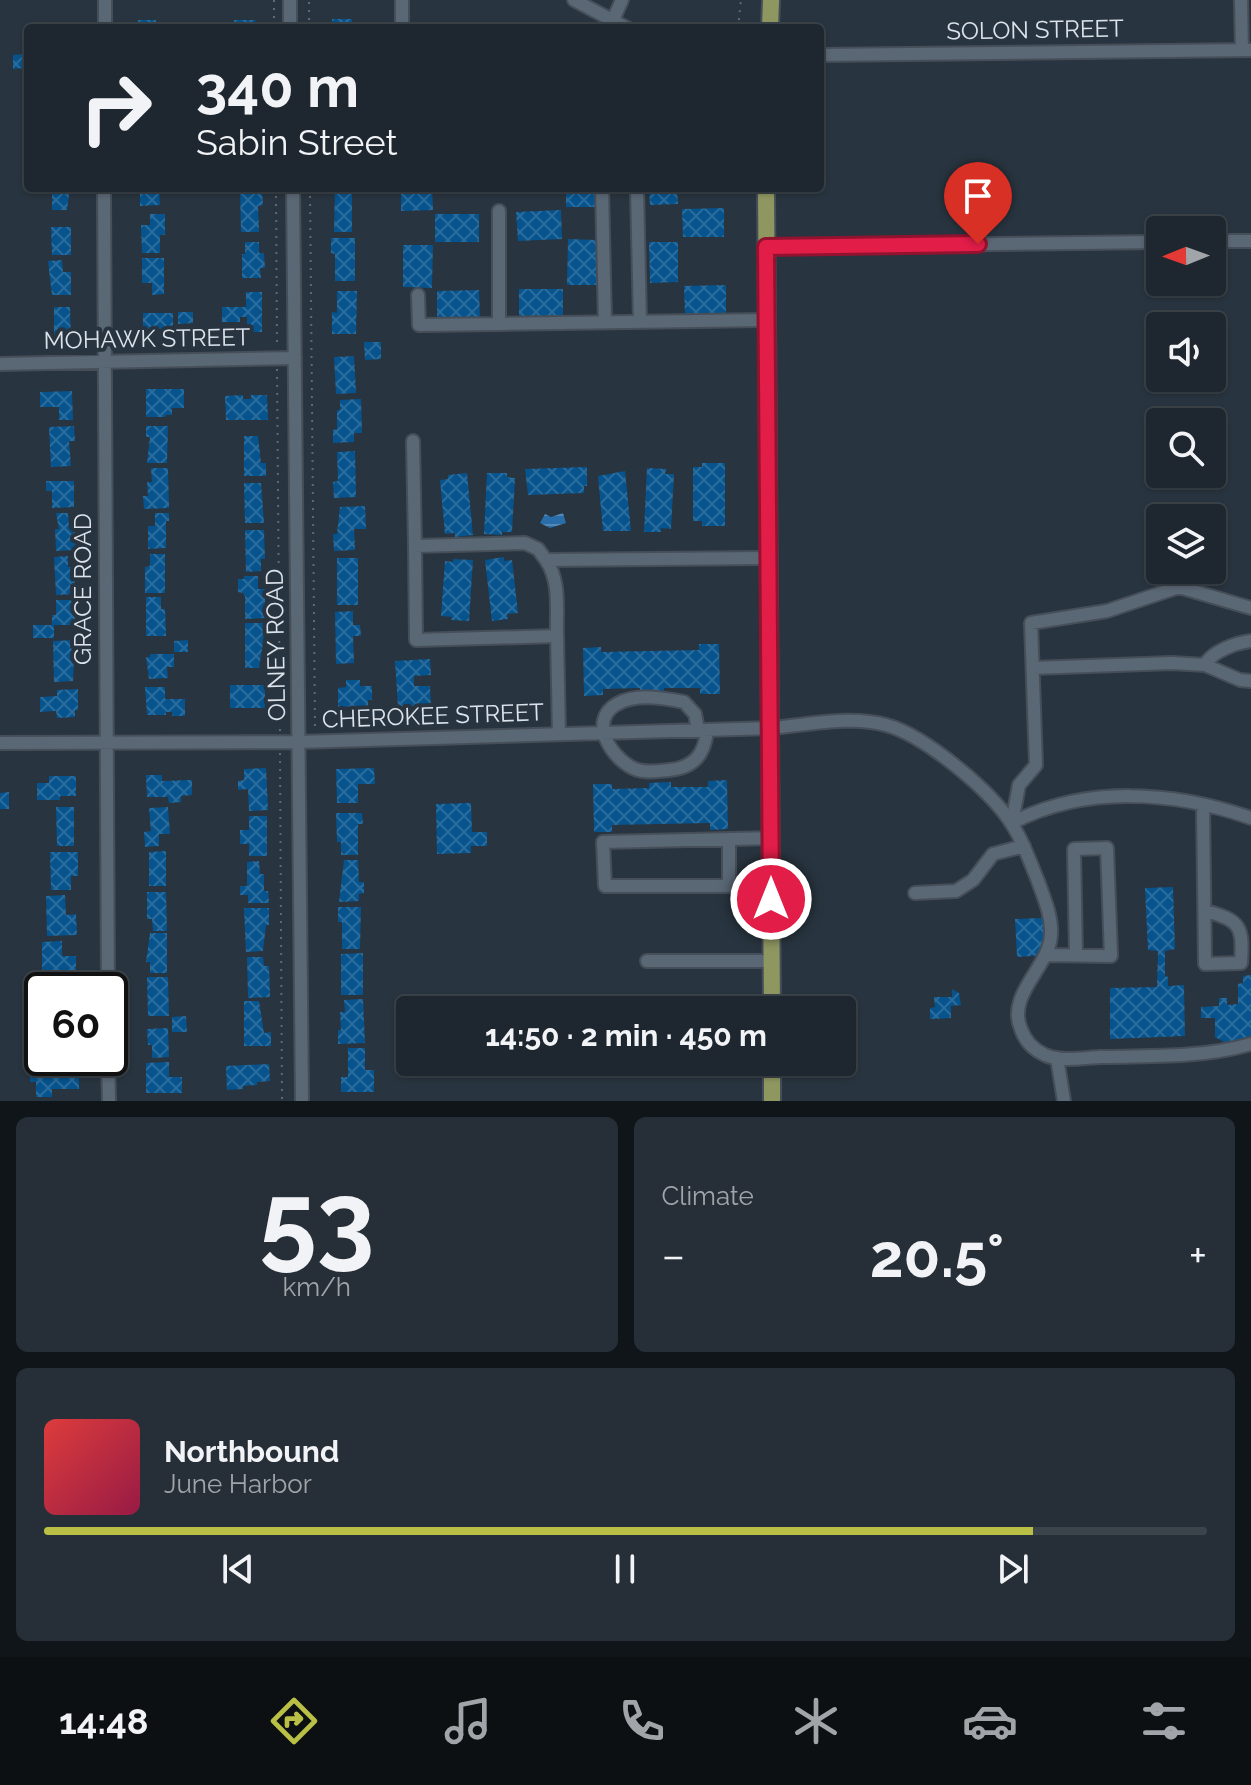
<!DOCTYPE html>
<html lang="en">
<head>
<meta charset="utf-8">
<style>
	:root { --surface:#1e272f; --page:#262f37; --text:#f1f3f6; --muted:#a1a5aa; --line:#3c444b; --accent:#bac045 }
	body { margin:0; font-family:Raleway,sans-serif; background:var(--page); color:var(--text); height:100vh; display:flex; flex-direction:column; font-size:30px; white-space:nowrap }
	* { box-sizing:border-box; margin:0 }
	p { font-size:26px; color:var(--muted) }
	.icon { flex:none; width:44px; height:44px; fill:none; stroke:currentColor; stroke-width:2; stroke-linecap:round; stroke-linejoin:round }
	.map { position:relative; height:1101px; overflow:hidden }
	.panel { display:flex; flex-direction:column; gap:16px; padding:16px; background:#10151a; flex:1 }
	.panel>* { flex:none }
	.top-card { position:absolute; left:24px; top:24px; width:800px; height:168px; border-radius:8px; box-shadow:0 2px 6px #0004,0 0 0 2px var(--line); background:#1e272f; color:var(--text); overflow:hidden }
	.needle { width:52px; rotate:269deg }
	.tools { position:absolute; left:1146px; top:216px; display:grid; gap:16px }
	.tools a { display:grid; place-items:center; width:80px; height:80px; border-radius:8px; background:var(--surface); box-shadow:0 2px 6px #0004,0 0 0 2px var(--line); font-size:40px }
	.speed { position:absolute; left:24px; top:972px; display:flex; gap:16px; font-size:40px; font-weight:700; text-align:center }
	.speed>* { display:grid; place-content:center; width:104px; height:104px; border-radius:50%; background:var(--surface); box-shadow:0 2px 6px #0004,0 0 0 2px var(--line); line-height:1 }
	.speed .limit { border:4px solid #111; border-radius:12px; background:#fff; color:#111 }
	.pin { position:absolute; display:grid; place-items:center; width:68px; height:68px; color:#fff; margin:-82px -34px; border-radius:50% 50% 50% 0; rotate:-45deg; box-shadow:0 0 8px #0007 }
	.pin .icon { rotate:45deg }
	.me { position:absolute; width:88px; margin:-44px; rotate:0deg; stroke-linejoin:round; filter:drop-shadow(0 0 6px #0008) }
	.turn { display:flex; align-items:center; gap:28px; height:168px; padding:0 40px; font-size:36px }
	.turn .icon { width:104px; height:104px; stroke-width:2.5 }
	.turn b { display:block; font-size:56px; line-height:68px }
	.big { font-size:60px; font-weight:700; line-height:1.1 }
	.panel .widget { flex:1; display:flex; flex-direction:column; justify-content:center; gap:12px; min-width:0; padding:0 28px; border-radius:12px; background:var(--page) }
	.panel .dial { align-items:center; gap:0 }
	.dial b { font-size:104px; line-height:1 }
	.song { display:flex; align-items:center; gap:24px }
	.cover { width:96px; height:96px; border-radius:12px; background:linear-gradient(135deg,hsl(0 70% 55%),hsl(340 70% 35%)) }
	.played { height:8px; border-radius:4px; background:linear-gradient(90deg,var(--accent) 85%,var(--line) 85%) }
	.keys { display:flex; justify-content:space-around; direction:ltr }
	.heat { display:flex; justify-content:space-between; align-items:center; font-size:44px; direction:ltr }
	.panel .tiles { flex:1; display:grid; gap:16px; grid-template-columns:1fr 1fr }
	.widget:last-child { grid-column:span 2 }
	.trip { position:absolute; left:396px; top:996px; width:460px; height:80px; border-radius:8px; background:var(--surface); box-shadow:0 2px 6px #0004,0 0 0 2px var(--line); font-weight:700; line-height:80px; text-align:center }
	.menu { display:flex; height:128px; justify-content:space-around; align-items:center; background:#0c1013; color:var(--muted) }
	.menu .icon { width:56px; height:56px }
	.menu .on { color:var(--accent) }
	.menu b { font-size:36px; color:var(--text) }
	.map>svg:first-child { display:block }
</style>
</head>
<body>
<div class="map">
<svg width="1251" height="1101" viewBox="0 0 1251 1101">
	<defs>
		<pattern id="water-rules" width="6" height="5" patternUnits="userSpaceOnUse" patternTransform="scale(2)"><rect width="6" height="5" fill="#296da9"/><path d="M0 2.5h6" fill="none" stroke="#5289b9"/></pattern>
		<pattern id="building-cross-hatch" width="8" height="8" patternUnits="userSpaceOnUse" patternTransform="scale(2)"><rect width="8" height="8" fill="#06538d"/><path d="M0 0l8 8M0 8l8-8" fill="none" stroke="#2a6c9d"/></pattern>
	</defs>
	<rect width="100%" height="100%" fill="#28343f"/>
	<path fill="url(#water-rules)" d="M563 513 566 523 550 528 540 523 545 514 551 517Z"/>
	<path fill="url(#building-cross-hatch)" d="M332 19H352V28H332Z
		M138 20H156V28H138Z
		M234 20H255V24H260V28H234Z
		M209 23V28H172V24Z
		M25 54V68L13 69V55Z
		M52 188H70L67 210H52Z
		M140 188H159L160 205 140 206Z
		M335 188 352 189V232H334Z
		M401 188H432L433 210 401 211Z
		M566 188H595V207H566Z
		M649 188H677L678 204 650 205Z
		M240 190H262L263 205 258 206 259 232H241Z
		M724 208V237H683L682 209Z
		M561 210 562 239 518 241 516 212Z
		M150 214H165V235H160V253H142L141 225H150Z
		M435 214H479V242H435Z
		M51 227H71V255H52Z
		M331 238H355V281H335V254L331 253Z
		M568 239 597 240V285H567Z
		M245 242H259V253H264L265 268H260L261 278H242V254H245Z
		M649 242H678V282L650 283Z
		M403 245H433L432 288 403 287Z
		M142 258H164V294L152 295V283H142Z
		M62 260 63 272H71V295H52L48 261Z
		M726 285V315L685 316 684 286Z
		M519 289H563V319H519Z
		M479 290 480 319 437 320V291Z
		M337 291H357L356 334H332V312L337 313Z
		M246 292H262V332H247V317H240V322H222V307H246Z
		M54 307H70L71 336H54Z
		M178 312H193V323L178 324Z
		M143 313H173V329H143Z
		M364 342H381V359L365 360Z
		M354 356 356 393 336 394 334 357Z
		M146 389H184V408H172V415H166L165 417H146Z
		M72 391 73 420H59V407H40V392Z
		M243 395V399H251V395H267L268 420H226L225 396Z
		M361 399 362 433H354V442L333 443V430L337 429V410H340V400Z
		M74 426 75 441H69L71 466 51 467 49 427Z
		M146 426H168L167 463H147L150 437H146Z
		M244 436H258L261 463H266V476H244Z
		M355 451 356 497 334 498 333 482 338 481 337 452Z
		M702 463H725V526H702V521H693V467H702Z
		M587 467V486H584V493L528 495 525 469Z
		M151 468H168L169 508 144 509 143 496H148L147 482H152Z
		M647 468 666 469 665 474H674L671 529 661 528V532H644Z
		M625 471 631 531H603L598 476Z
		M467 473 473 535 455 537V533L445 534 440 480 448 479V475Z
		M487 473H507V477L515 478 512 532H502V535L484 534Z
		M46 481H74V507L52 508V491H46Z
		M244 483H261L264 523H245Z
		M365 506 366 529H354L355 550 334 551 333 534H337L340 507Z
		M56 513H68L69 529H75L76 550 56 551 55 529H59Z
		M155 513H169V521H166V548L148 549V526H155Z
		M245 530H264L265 559H261V571L246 572Z
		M150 554H165V593H145V567L150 566Z
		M68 556V567H74L75 594 56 595 54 557Z
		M504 557V561L512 560 518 613 507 614 508 619 492 621 485 560Z
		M337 558H358V605H337Z
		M453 559 473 560 469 621 451 620 452 617 441 616 445 561 453 562Z
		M244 576H258V589H265V618L245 619V596L243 593 238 592V579H244Z
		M146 597H161V609H165L166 636H146Z
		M56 600H75V625H52V615H56Z
		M353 611V625H360L361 636H353L354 663 336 664 335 612Z
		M245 623H266L259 668H245Z
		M33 625H54V638H33Z
		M75 640 73 681 54 682 53 641Z
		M188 640V652H174V641Z
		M699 644H719L720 694H700V688H664V694H640V688L603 689V695L584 696 583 648 601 647V652L699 650Z
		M150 654H174V667H167L168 678 149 679 146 657H150Z
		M430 659 431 675 414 676V686H430L431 705 398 707 395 661Z
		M346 680H360V686H372V700H368V706L338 707V688L346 687Z
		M230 685H265V708H230Z
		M145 687H165V699H185V716H172V712H166V715H147Z
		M78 689V710H75V717L57 718 56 711 40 712V697L57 696V690Z
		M266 768 268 810 249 811 248 789 238 790V781L244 780V769Z
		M374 768 375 784H358V803H337L336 769Z
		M146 775H162V781L192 780V795L181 796V802L169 803 168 797H147Z
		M49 776H76V796H60V800H37V783H49Z
		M727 780 728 829 710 830V823L612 825V832H594L593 784H612V789L649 788V783L671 782V787H708V781Z
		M9 792V809H0V793Z
		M471 803 472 832H487V846H471V853L437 854 436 804Z
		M56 807H74V846H57Z
		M168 807 170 834H159V846L145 847 144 832 151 831 149 808Z
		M336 813H362L363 824H358V855H341V842H337Z
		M249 816H267V856H249V844H240V830H249Z
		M166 851V886H149V852Z
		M50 852H78V876H71V890H51Z
		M344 860H358L359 882H364V893L359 894V901L339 902Z
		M259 861 260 874H264V891H268L269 903H248V895H240V886H247V862Z
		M1173 887 1175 949 1165 951V976L1168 977V986L1184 985 1185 1036 1110 1039V988L1157 987 1158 951 1148 950 1145 888Z
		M147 892H166L167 931H153L152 919H147Z
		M65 895 66 915 76 914 77 935 47 936 46 896Z
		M338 907H361L360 949H342V922H338Z
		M244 908H269V925H266L263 951 246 952Z
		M1043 918 1046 955 1017 957 1015 919Z
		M150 933H167V973H150V962H146Z
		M62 941V956H76V977H61V973H42V942Z
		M363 953V995H341V954Z
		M247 957H263L264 966H269L270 997 248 998Z
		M1251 975V1036L1239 1042 1226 1043 1215 1037V1018H1201V1007L1219 1006V998H1227V1005L1238 1004V984L1243 983V976Z
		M147 977H168L169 1016H148Z
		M48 981H77V990H48Z
		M952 989 959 993 961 1005 951 1006V1018L930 1019V1008L935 1007 934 997H952Z
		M363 999 365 1043 338 1044V1030H341L340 1012H345L344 1000Z
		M244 1001H259L264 1033 271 1032V1046H244Z
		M186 1016 187 1032H172V1017Z
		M168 1028 169 1057 152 1058V1045H148L147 1029Z
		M348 1048H365V1070H374V1092H341V1077H348Z
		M169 1062V1077H182V1093H146V1063Z
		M425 1062H460L461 1076 433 1074 432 1071H425Z
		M484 1062H526V1075H513V1072H484Z
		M540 1062H558V1071H551V1074H540Z
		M616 1062H664V1075H648V1070H637V1066H617Z
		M703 1062H721V1070H704Z
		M269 1064 270 1081 257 1082V1085L243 1086V1089L227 1090 226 1066Z
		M79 1068V1089H52V1097H36V1082H30V1069Z"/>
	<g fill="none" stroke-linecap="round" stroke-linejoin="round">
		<g stroke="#464f59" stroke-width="16">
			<path id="minor" d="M290 0V28
				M402 0V28
				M574 0 627 28
				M1241 0 1242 50
				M613 20 622 0
				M105 28V0
				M820 55 1251 50
				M104 188 108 990
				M293 188 302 1101
				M602 188 605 322
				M637 188 640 322
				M499 211V324L766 320
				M1212 241H1251
				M766 247 1160 242
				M418 295 419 325 499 324
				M0 364 295 358
				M413 441 415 546
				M546 560C561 582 556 610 557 636L416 640 415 546 525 543 538 549 546 560 768 558
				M557 636 559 734
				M1205 665C1212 651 1236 643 1251 641
				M1033 668 1172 663 1205 665 1240 680 1251 681
				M698 730 695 714 684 702C664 698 636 693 617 704 586 721 614 763 638 770 648 773 660 771 669 770 694 768 705 754 707 730
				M0 743 299 742 771 728C808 725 850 715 886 725 924 735 992 791 1013 826 1024 843 1030 862 1038 881 1044 898 1052 916 1051 934 1050 967 1006 994 1021 1029 1025 1041 1034 1050 1045 1055 1062 1062 1082 1058 1100 1057 1149 1056 1203 1058 1251 1044
				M1203 806 1205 964 1241 963C1243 928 1242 920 1205 911
				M1012 823 1019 785 1036 765 1031 623 1107 611 1179 587 1251 608
				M1012 823C1085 785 1174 791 1251 818
				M729 839V886H605L603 842 771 838
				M915 893 956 891 973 880 993 854 1024 846
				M1046 955 1111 956 1107 848 1074 849 1076 955
				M647 961H772
				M108 1058 109 1101
				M1057 1058 1064 1101"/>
		</g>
		<g stroke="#464f59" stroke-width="20">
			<path id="major" d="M770 28 771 0
				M766 188 772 1010
				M772 1062V1101"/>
		</g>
		<path stroke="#5f6a74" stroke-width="2" stroke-dasharray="2 6" stroke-linecap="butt" d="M274 0V28
			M309 28V0
			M738 28 741 0
			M276 188 277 347
			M310 188 315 728
			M277 369 280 731
			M280 753 282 1101"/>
		<use href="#minor" stroke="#5a6774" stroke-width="12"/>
		<use href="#major" stroke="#8f9761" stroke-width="16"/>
	</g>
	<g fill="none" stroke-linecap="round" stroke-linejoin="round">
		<g stroke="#92132f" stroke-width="20">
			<path id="route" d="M771 899 766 247 978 244"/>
		</g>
		<use href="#route" stroke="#e11d48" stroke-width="14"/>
	</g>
	<g text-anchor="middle" stroke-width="8" stroke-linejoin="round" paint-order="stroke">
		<g font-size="24" fill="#dce3eb" stroke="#28343f">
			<text transform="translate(1035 30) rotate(-1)" y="8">SOLON STREET</text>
			<text transform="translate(147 339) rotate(-1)" y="8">MOHAWK STREET</text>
			<text transform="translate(83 589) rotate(-90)" y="8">GRACE ROAD</text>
			<text transform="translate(276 645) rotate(-91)" y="8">OLNEY ROAD</text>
			<text transform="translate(433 716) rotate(-2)" y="8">CHEROKEE STREET</text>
		</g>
	</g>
</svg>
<div class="tools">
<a><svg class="needle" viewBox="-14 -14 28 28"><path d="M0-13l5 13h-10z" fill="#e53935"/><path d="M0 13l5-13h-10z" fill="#a1a5aa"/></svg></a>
<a><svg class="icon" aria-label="sound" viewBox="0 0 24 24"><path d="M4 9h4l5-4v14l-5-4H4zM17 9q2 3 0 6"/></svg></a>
<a><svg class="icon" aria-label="search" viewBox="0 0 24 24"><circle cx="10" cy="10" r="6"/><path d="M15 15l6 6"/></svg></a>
<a><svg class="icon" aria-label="layers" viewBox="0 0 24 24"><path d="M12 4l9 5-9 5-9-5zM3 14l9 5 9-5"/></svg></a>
</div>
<div class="speed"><div class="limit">60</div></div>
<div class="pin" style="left:978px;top:244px;background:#d93025"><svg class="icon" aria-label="arrive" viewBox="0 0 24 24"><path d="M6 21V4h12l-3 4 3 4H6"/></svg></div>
<svg class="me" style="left:771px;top:899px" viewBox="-20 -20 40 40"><circle r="17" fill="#e11d48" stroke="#fff" stroke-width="3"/><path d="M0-11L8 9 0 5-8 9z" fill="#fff"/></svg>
<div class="trip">14:50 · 2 min · 450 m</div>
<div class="top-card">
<div class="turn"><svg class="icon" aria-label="right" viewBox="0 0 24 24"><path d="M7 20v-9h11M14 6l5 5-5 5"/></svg><div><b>340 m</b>Sabin Street</div></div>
</div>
</div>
<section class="panel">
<div class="tiles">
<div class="widget dial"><b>53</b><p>km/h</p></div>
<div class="widget"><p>Climate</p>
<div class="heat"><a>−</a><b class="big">20.5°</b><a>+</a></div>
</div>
<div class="widget">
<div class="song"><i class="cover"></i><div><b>Northbound</b><p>June Harbor</p></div></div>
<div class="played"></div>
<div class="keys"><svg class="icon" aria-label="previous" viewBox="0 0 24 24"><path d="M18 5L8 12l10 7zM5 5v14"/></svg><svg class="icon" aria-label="pause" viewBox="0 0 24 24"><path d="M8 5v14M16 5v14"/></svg><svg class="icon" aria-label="next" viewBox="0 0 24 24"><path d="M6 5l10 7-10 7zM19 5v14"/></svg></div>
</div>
</div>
</section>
<nav class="menu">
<b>14:48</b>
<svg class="icon on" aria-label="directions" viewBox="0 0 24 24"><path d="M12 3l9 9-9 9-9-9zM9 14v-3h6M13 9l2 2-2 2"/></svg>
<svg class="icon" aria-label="music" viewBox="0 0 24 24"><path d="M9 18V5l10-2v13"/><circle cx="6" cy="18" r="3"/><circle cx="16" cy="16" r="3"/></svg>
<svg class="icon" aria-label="phone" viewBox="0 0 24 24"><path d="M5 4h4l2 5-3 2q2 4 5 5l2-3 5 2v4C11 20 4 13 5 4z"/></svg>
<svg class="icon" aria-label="climate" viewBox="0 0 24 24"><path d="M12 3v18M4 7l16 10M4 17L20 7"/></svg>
<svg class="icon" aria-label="car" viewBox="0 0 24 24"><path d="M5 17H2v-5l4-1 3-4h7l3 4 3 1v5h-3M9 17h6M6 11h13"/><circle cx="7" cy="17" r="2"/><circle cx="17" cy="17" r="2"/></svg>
<svg class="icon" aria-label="filters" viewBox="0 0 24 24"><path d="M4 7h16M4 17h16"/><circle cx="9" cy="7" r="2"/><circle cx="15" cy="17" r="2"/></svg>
</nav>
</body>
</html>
